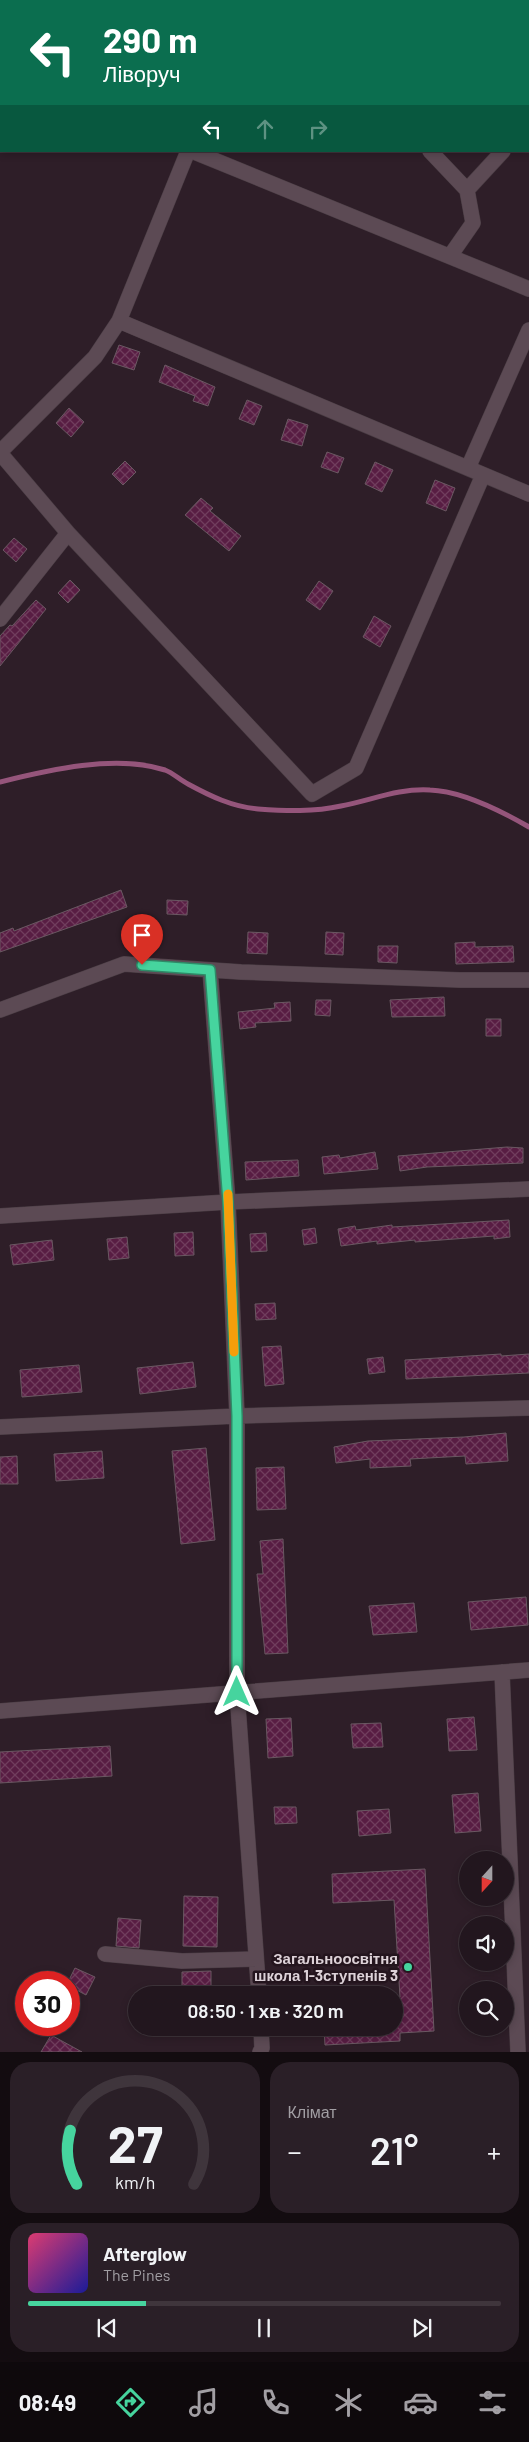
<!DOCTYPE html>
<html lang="uk">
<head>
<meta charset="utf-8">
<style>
	body { margin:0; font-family:Barlow,sans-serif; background:#2a1f27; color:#f1f3f6; height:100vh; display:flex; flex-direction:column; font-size:19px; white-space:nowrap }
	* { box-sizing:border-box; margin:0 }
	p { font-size:16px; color:#a29fa4 }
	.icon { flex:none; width:28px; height:28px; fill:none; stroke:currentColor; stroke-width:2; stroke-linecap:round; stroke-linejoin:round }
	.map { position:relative; height:2052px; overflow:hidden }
	.sheet { display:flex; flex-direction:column; gap:10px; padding:10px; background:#130c10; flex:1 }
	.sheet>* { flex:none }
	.guide { position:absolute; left:0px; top:0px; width:530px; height:152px; box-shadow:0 2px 8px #0003,0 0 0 1px #3f353c; background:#0b6e4f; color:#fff; overflow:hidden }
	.needle { width:32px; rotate:201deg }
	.fabs { position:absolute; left:459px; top:1851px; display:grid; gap:10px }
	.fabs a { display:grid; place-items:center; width:55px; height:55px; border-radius:50%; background:#22161e; box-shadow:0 2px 8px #0003,0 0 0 1px #3f353c; font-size:25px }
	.speed { position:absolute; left:15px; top:1971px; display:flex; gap:10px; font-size:25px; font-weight:700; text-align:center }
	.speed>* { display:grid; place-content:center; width:65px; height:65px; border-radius:50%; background:#22161e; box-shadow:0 2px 8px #0003,0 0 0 1px #3f353c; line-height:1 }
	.speed .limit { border:8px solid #d22; background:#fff; color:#111 }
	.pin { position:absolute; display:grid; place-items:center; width:42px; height:42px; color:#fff; margin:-51px -21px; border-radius:50% 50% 50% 0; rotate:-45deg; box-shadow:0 0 5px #0007 }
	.pin .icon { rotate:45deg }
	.me { position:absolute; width:55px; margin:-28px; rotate:0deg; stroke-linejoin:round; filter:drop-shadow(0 0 4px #0008) }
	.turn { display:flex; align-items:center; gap:18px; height:105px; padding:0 20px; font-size:22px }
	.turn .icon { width:65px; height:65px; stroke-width:2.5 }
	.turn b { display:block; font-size:35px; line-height:42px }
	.lanes { display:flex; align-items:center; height:48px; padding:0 20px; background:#0003; justify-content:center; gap:25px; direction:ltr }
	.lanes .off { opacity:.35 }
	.big { font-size:38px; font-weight:600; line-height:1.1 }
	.sheet .widget { flex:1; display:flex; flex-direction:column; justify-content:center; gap:8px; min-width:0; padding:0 18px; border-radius:20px; background:#2a1f27 }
	.sheet .dial { align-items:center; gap:0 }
	.dial svg { height:130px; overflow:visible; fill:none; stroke:#3f353c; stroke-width:7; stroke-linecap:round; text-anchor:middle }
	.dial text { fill:#f1f3f6; stroke:none }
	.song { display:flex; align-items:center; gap:15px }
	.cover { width:60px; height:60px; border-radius:8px; background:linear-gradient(135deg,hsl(340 70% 55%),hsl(240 70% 35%)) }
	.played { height:5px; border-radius:2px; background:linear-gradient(90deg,#46d49e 25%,#3f353c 25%) }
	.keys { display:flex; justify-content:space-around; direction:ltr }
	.heat { display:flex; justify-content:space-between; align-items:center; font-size:28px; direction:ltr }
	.sheet .tiles { flex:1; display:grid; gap:10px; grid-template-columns:1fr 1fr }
	.widget:last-child { grid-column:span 2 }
	.trip { position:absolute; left:128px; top:1986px; width:275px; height:50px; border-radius:25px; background:#22161e; box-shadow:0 2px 8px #0003,0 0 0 1px #3f353c; font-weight:600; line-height:50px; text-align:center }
	.tab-bar { display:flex; height:80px; justify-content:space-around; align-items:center; background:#0e090c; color:#a29fa4 }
	.tab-bar .icon { width:35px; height:35px }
	.tab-bar .on { color:#46d49e }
	.tab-bar b { font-size:22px; color:#f1f3f6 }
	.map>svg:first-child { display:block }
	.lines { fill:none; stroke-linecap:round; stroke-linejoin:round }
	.stream { stroke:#95557b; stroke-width:5 }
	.building { fill:url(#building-cross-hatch); stroke:#6a5862 }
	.minor-casing { stroke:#4a3d44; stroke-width:16 }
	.minor { stroke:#5c4a54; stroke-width:15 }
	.route-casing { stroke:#2e8a67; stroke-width:12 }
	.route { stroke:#46d49e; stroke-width:9 }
	.slow { stroke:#f59e0b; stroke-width:9 }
	.poi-dot { fill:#46d49e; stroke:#24151e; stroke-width:2 }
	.labels { text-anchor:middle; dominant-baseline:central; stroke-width:5; stroke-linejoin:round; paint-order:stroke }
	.poi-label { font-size:15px; font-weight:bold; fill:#ddd2d8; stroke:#24151e; text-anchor:end }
</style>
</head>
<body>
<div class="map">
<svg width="529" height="2052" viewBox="0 0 529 2052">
	<defs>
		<pattern id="building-cross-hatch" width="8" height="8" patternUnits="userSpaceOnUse" patternTransform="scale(1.25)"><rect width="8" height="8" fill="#581d43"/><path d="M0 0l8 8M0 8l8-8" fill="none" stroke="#703d5d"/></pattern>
	</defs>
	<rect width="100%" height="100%" fill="#2e1e28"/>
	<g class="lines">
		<path class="stream" d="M0 782C48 770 116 754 165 770 173 773 180 780 188 784 210 796 233 807 258 809 286 811 314 812 341 806 372 800 399 788 430 790 461 791 503 812 529 827"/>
	</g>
	<path class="building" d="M119 345 140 352 134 370 112 363Z
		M165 365 215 387 208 406 193 401 195 396 159 382Z
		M247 400 262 406 254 425 239 419Z
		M69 408 84 422 71 437 56 423Z
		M288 419 308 425 302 446 281 440Z
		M327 452 344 458 338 473 321 467Z
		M125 461 136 472 123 485 112 474Z
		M375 462 393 470 382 492 365 484Z
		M435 480 455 488 446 511 426 503Z
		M201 498 213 508 210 511 241 536 229 551 185 515Z
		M14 538 27 549 16 562 3 550Z
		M70 580 80 590 68 603 58 593Z
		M319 581 333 591 320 610 306 600Z
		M36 600 46 609 0 666V636L10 625 12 626Z
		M374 616 391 626 380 647 363 637Z
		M121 890 127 907 0 952V933L13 928 14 931Z
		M167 900 188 901 187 915 167 914Z
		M248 932 268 933 267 954 247 953Z
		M326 932 344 933 343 955 325 954Z
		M475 942V947L513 946 514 962 456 964 455 943Z
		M378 946H398L397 963 378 962Z
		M444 997 445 1016 392 1017 390 1000Z
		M316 1000H331L330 1016 315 1015Z
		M290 1002 291 1021 255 1023 256 1027 240 1029 238 1012 275 1008 274 1003Z
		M486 1019H501V1036H486Z
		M507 1147 523 1148V1163L427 1167 400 1171 398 1156Z
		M375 1152 378 1169 324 1174 322 1157 339 1155 340 1158Z
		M298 1160 299 1176 246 1180 245 1162Z
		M509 1220 510 1237 494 1239V1236L415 1242V1240L377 1244V1241L341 1246 338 1229 355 1226 356 1230 392 1225V1227Z
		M315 1228 317 1243 304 1245 302 1230Z
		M193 1232 194 1255 175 1256 174 1233Z
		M266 1233 267 1251 251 1252 250 1234Z
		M127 1237 129 1258 109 1260 107 1239Z
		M52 1240 54 1260 13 1265 10 1245Z
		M275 1303 276 1319 256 1320 255 1304Z
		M281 1346 284 1384 265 1386 262 1347Z
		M501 1354V1356L529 1354V1373L406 1379 405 1360Z
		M383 1357 385 1372 369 1374 367 1359Z
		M193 1362 196 1387 140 1394 137 1368Z
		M79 1365 82 1392 22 1397 20 1370Z
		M506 1433 508 1461 466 1464 465 1456 410 1459 411 1466 370 1468V1459L336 1463 334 1447 368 1441 464 1437Z
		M206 1448 215 1540 181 1544 172 1451Z
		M102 1451 104 1478 56 1481 54 1454Z
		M17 1456 18 1484H0V1457Z
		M284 1467 286 1509 257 1510 256 1468Z
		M283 1539 288 1653 265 1654 257 1574H263L260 1541Z
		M526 1597 528 1625 471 1630 468 1602Z
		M414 1603 417 1632 373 1635 369 1606Z
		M474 1717 477 1750 449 1751 447 1719Z
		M291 1718 293 1756 268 1758 266 1719Z
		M381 1723 383 1747 353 1748 351 1724Z
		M110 1746 112 1776 0 1783V1752Z
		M478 1793 481 1831 455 1833 452 1795Z
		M274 1807H296L297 1823 275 1824Z
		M389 1809 391 1833 359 1836 357 1811Z
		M425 1869 434 2031 400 2033V2041L325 2045 324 2028H394V1997H400L394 1900 333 1903 332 1874Z
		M184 1896 218 1897 217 1947 183 1946Z
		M118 1918 141 1920 139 1948 116 1946Z
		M75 1968 95 1977 86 1995 69 1986 68 1982Z
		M211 1971V1995H182V1972Z
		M51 2035 82 2052H41Z"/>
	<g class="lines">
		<g class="minor-casing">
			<path id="minor" d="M287 0 288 1
				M0 65 1 66
				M192 151 529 289
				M430 151 467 190 473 223 450 256
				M467 190 503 151
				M119 321 529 494
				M0 452 95 357 119 321 188 151
				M0 453 68 533 312 794 356 768 483 475
				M468 468 529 330
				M0 619 68 533
				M210 970 228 1202 237 1416V1693L259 1995
				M0 1010 124 964 241 972 460 980H529
				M0 1216 228 1202 529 1189
				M0 1427 237 1416 529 1408
				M502 1672 518 2052
				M0 1711 529 1670
				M105 1954 182 1961 256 1959
				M260 2052 262 2048 261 2028"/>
		</g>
		<use href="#minor" class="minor"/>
	</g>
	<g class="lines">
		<g class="route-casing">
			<path id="route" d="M142 965 210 970 228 1202 237 1416V1692"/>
		</g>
		<use href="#route" class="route"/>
		<path class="slow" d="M228 1194 234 1352"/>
	</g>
	<circle class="poi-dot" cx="408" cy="1967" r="5"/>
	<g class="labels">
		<g class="poi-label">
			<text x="398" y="1958">Загальноосвiтня<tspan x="398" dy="17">школа 1-3ступенiв 3</tspan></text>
		</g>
	</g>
</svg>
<div class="fabs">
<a><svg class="needle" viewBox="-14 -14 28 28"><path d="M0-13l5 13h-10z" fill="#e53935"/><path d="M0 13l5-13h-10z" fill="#a29fa4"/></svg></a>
<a><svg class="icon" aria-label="sound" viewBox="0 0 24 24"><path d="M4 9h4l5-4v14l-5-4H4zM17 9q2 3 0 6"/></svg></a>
<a><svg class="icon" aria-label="search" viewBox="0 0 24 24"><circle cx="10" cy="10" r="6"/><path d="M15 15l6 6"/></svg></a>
</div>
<div class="speed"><div class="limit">30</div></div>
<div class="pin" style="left:142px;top:965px;background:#d93025"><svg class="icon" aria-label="arrive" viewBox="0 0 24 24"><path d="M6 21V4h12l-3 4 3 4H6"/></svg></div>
<svg class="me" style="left:237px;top:1692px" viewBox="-20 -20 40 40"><path d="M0-17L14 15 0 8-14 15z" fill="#46d49e" stroke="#fff" stroke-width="4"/></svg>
<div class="trip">08:50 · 1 хв · 320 m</div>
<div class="guide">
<div class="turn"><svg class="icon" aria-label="left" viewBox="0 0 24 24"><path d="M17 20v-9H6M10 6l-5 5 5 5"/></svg><div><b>290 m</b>Ліворуч</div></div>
<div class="lanes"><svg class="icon" aria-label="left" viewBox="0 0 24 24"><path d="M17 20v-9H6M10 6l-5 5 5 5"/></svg><svg class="icon off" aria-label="ahead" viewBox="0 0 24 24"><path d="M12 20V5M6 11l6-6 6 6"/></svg><svg class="icon off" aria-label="right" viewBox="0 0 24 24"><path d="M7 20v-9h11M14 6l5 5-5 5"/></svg></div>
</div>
</div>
<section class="sheet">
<div class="tiles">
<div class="widget dial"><svg viewBox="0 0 100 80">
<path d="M14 69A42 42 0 1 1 86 69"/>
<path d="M14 69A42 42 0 0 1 10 36" stroke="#46d49e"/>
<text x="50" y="56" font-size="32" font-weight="700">27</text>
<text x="50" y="72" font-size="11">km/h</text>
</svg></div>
<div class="widget"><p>Клімат</p>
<div class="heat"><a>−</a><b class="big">21°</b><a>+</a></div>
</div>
<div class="widget">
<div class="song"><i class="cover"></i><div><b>Afterglow</b><p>The Pines</p></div></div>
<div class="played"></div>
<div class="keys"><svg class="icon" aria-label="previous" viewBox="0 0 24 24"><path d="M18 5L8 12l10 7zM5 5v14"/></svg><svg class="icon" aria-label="pause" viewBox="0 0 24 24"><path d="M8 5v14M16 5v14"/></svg><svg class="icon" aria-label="next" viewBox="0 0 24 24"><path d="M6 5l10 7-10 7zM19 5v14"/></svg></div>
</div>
</div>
</section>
<nav class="tab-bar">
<b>08:49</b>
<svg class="icon on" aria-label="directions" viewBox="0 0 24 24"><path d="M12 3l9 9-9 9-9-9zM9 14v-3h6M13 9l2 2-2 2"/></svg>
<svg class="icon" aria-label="music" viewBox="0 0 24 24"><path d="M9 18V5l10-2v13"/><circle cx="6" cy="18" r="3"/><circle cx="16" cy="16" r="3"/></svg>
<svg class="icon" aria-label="phone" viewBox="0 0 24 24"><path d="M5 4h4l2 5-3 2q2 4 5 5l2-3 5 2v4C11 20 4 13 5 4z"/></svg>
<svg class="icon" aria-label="climate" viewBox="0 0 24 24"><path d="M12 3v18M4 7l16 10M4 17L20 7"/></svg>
<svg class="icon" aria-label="car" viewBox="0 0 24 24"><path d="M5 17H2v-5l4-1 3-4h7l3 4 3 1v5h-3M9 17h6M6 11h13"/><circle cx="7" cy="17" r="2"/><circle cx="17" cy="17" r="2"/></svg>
<svg class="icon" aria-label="filters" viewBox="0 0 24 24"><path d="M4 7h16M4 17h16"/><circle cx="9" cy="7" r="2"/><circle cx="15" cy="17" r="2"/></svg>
</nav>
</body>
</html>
